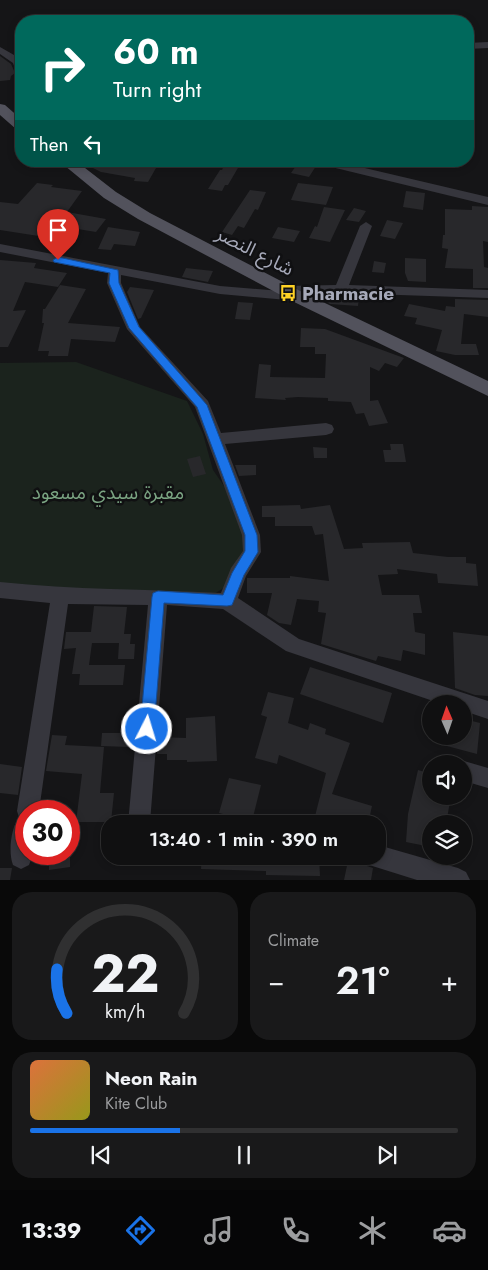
<!DOCTYPE html>
<html lang="en">
<head>
<meta charset="utf-8">
<style>
	body { margin:0; font-family:Jost,"Noto Sans Arabic",sans-serif; background:#19191a; color:#f1f3f6; height:100vh; display:flex; flex-direction:column; font-size:19px; white-space:nowrap }
	* { box-sizing:border-box; margin:0 }
	p { font-size:16px; color:#9c9d9f }
	.icon { flex:none; width:28px; height:28px; fill:none; stroke:currentColor; stroke-width:2; stroke-linecap:round; stroke-linejoin:round }
	.map { position:relative; height:880px; overflow:hidden }
	.side { display:flex; flex-direction:column; gap:12px; padding:12px; background:#090909; flex:1 }
	.side>* { flex:none }
	.banner { position:absolute; left:15px; top:15px; width:459px; height:152px; border-radius:20px; box-shadow:0 2px 8px #0003,0 0 0 1px #303031; background:#00695c; color:#fff; overflow:hidden }
	.needle { width:32px; rotate:358deg }
	.tools { position:absolute; left:422px; top:695px; display:grid; gap:10px }
	.tools a { display:grid; place-items:center; width:50px; height:50px; border-radius:50%; background:#101011; box-shadow:0 2px 8px #0003,0 0 0 1px #303031; font-size:25px }
	.speed { position:absolute; left:15px; top:800px; display:flex; gap:10px; font-size:25px; font-weight:700; text-align:center }
	.speed>* { display:grid; place-content:center; width:65px; height:65px; border-radius:50%; background:#101011; box-shadow:0 2px 8px #0003,0 0 0 1px #303031; line-height:1 }
	.speed .limit { border:8px solid #d22; background:#fff; color:#111 }
	.pin { position:absolute; display:grid; place-items:center; width:42px; height:42px; color:#fff; margin:-51px -21px; border-radius:50% 50% 50% 0; rotate:-45deg; box-shadow:0 0 5px #0007 }
	.pin .icon { rotate:45deg }
	.me { position:absolute; width:55px; margin:-28px; rotate:5deg; stroke-linejoin:round; filter:drop-shadow(0 0 4px #0008) }
	.turn { display:flex; align-items:center; gap:18px; height:105px; padding:0 15px; font-size:22px }
	.turn .icon { width:65px; height:65px; stroke-width:2.5 }
	.turn b { display:block; font-size:35px; line-height:42px }
	.then { display:flex; align-items:center; height:48px; padding:0 15px; background:#0003; gap:10px; font-size:19px }
	.big { font-size:38px; font-weight:600; line-height:1.1 }
	.side .tile { flex:1; display:flex; flex-direction:column; justify-content:center; gap:8px; min-width:0; padding:0 18px; border-radius:20px; background:#19191a }
	.side .dial { align-items:center; gap:0 }
	.dial svg { height:130px; overflow:visible; fill:none; stroke:#303031; stroke-width:7; stroke-linecap:round; text-anchor:middle }
	.dial text { fill:#f1f3f6; stroke:none }
	.song { display:flex; align-items:center; gap:15px }
	.cover { width:60px; height:60px; border-radius:8px; background:linear-gradient(135deg,hsl(20 70% 55%),hsl(60 70% 35%)) }
	.played { height:5px; border-radius:2px; background:linear-gradient(90deg,#1a73e8 35%,#303031 35%) }
	.keys { display:flex; justify-content:space-around; direction:ltr }
	.heat { display:flex; justify-content:space-between; align-items:center; font-size:28px; direction:ltr }
	.side .tiles { flex:1; display:grid; gap:12px; grid-template-columns:1fr 1fr }
	.tile:last-child { grid-column:span 2 }
	.trip { position:absolute; left:101px; top:815px; width:285px; height:50px; border-radius:20px; background:#101011; box-shadow:0 2px 8px #0003,0 0 0 1px #303031; font-weight:600; line-height:50px; text-align:center }
	.menu { display:flex; height:80px; justify-content:space-around; align-items:center; background:#060607; color:#9c9d9f }
	.menu .icon { width:35px; height:35px }
	.menu .on { color:#1a73e8 }
	.menu b { font-size:22px; color:#f1f3f6 }
	.map>svg:first-child { display:block }
	.green { fill:#1b231d }
	.building { fill:#28282b }
	.lines { fill:none; stroke-linecap:round; stroke-linejoin:round }
	.minor { fill:#36363d; fill-rule:evenodd }
	.major { fill:#52525c; fill-rule:evenodd }
	.route { fill:#1a73e8; stroke:#114b97 }
	.labels { text-anchor:middle; dominant-baseline:central; stroke-width:5; stroke-linejoin:round; paint-order:stroke }
	.street-label { font-size:19px; fill:#a6a9b9; stroke:#101012 }
	.poi-label { font-size:19px; font-weight:bold; fill:#a6a9b9; stroke:#101012; text-anchor:start }
	.park-label { font-size:19px; fill:#7ba583; stroke:#101012 }
</style>
</head>
<body>
<div class="map">
<svg width="488" height="880" viewBox="0 0 488 880">
	<rect width="100%" height="100%" fill="#151517"/>
	<path class="green" d="M76 362 187 401 203 434 213 470 237 505 248 544 231 583 205 600 0 592V363Z"/>
	<path class="building" d="M0 56 11 64 15 73 11 76 10 80 0 81Z
		M79 161H160L148 182 134 181 135 178 101 172Z
		M226 161H242L228 185H225L222 191 208 189 220 170H222Z
		M298 163 316 166 309 177 291 173Z
		M37 183 53 185 51 187 82 191 67 212 106 219 96 232 53 225 45 237 0 230V202L18 204Z
		M298 183 333 187 326 205 291 200Z
		M250 190 266 192 258 210 255 209 244 228 238 226 232 235 222 232Z
		M406 191 425 193 423 210 403 207Z
		M472 206 488 207V242L483 241 484 267 488 268V288H473V269L445 268 448 249 442 248 443 235H445V209L472 210Z
		M324 207 345 210 330 242 309 238 315 226 317 227Z
		M354 208 366 211 359 222 346 220Z
		M387 220 403 223 395 239 380 236Z
		M108 227 140 232 135 246 114 244 111 250 98 249Z
		M278 227 300 231 294 242 272 238Z
		M405 258 426 259V282L408 281 405 273Z
		M0 260 36 263 34 268 67 273 58 287 25 282 13 311 26 310 8 347H0Z
		M374 261 386 263 384 273 372 272Z
		M186 268 213 271 208 282 182 277Z
		M60 285 86 289 68 323 120 327 115 342 71 339 68 356H48L49 351H38L44 323H42L43 309H45Z
		M130 287 154 290 141 318 138 319 127 292Z
		M320 295 359 296 358 306 330 304 320 298Z
		M455 299 488 300V317L464 314 461 344H476L479 355H455L436 351 442 330 415 324 417 318 404 316 409 304 445 311 446 306 455 307Z
		M238 302 253 303 250 320 235 319Z
		M301 328 325 329 404 358 397 367 385 363 379 371 370 367V401L378 400 388 423 369 426 364 413 356 414 351 402 328 401V398L298 397 285 398 286 400 255 398 259 364 271 365 270 377 325 378 326 354H315V347H300Z
		M390 444H403L406 462H385L383 450H391Z
		M313 447 327 448V458H314Z
		M200 456 206 474 193 477 187 459Z
		M235 465H256V475L239 476Z
		M300 505 301 509 330 505 344 549 363 548 362 543 410 542 413 553 448 557H466V563L476 564 478 586 438 583 437 574 397 569 398 574 378 575 382 595H419L422 613H413L415 632 425 634V655L403 650 401 661 378 656 376 661 321 644 326 613 318 612 319 601 297 599 291 625 279 623 267 615 272 593H247V578H290V576L329 581 323 534 315 535 312 526H275V517H262V506Z
		M94 606 127 607 124 634H131L130 644H135L134 659H118L119 643H92L89 665H125L123 685H79L80 674H72L76 648 64 649 66 632H91Z
		M453 632 488 636V696L475 695 455 688Z
		M310 667 392 693 383 723 300 694Z
		M268 692 294 698 288 723 308 730 310 723 326 729 325 734 350 743 332 794 372 806 368 824H313L326 773 279 755 277 764 255 758 267 717 261 715Z
		M215 716 217 761 187 762V760H167V754H157L159 737 186 738V718Z
		M464 719 480 723 477 754 443 745 445 736H464Z
		M102 733H130L129 747 101 746Z
		M52 735 67 736 65 745 104 747 100 793H114L111 822H76L82 774 46 771Z
		M0 764 22 767 18 795 0 793Z
		M418 770 431 774V796H451L446 824H431V847L406 842 408 814Z
		M229 778 261 785 252 821 219 813Z
		M49 854H70V867L49 870Z
		M202 856H319L320 876 266 875V871L201 869Z
		M349 856H361L364 865 373 868 371 880H344Z
		M0 868H12L10 880H0Z"/>
	<g class="lines">
		<path class="minor" d="M488 42V48L468 49V43Z
			M0 47 21 59V75L17 74 13 63 0 54Z
			M313 161H335L488 197V205L315 163Z
			M366 222 372 226 349 285 488 290V298L341 293 302 294 305 297 298 301 220 294 121 275V283L140 327 208 401 221 433 326 423 332 425 334 429 332 433 326 435 225 444 260 535 261 552 246 576 238 598 299 639 488 701V719L464 711V704H442L286 651 223 609 167 605 150 823 128 824 148 605 68 604 39 811H26V854H33L29 865 21 869 13 865C8 852 11 828 19 817L17 811 50 603 0 598V582C74 590 147 589 221 593L231 568 243 551 242 535 195 407 127 329 107 283 108 273 0 252V244L220 286 281 291 282 287 287 286 336 285 360 226Z
			M464 761 488 768V788L464 781V764H456Z
			M378 845 458 868 466 872 470 880H417L366 864 363 856H378Z"/>
		<path class="major" d="M0 104 5 105 21 119V130L16 129 0 115Z
			M59 161H76L116 192 150 213 304 293 488 381V396L292 301 138 219 104 198Z"/>
	</g>
	<path class="route" d="M58 257 118 270 119 283 139 327 207 405 257 535 258 552 244 575 232 605 227 606 164 603 154 729 152 733 147 735 142 733 140 729 152 597 153 593 158 591 223 595 232 573 245 551V535L197 407 129 328 109 283 110 273 54 262 53 260Z"/>
	<defs>
		<g id="bus-bare" transform="scale(1.35)"><path d="M-5-6H5V4H4V6H2V4H-2V6H-4V4H-5ZM-3.5-4V0h7V-4ZM-3.5 1.2v1.5H-2V1.2ZM2 1.2v1.5H3.5V1.2Z" fill="#ffd225" stroke="#101012" stroke-width="2.5" paint-order="stroke"/></g>
	</defs>
	<g fill-rule="evenodd">
		<use href="#bus-bare" x="288" y="293"/>
	</g>
	<g class="labels">
		<g class="street-label">
			<text transform="translate(255 251) rotate(27)">شارع النصر</text>
		</g>
		<g class="poi-label">
			<text x="302" y="293">Pharmacie</text>
		</g>
		<g class="park-label">
			<text x="108" y="492">مقبرة سيدي مسعود</text>
		</g>
	</g>
</svg>
<div class="tools">
<a><svg class="needle" viewBox="-14 -14 28 28"><path d="M0-13l5 13h-10z" fill="#e53935"/><path d="M0 13l5-13h-10z" fill="#9c9d9f"/></svg></a>
<a><svg class="icon" aria-label="sound" viewBox="0 0 24 24"><path d="M4 9h4l5-4v14l-5-4H4zM17 9q2 3 0 6"/></svg></a>
<a><svg class="icon" aria-label="layers" viewBox="0 0 24 24"><path d="M12 4l9 5-9 5-9-5zM3 14l9 5 9-5"/></svg></a>
</div>
<div class="speed"><div class="limit">30</div></div>
<div class="pin" style="left:58px;top:260px;background:#d93025"><svg class="icon" aria-label="arrive" viewBox="0 0 24 24"><path d="M6 21V4h12l-3 4 3 4H6"/></svg></div>
<svg class="me" style="left:147px;top:729px" viewBox="-20 -20 40 40"><circle r="17" fill="#1a73e8" stroke="#fff" stroke-width="3"/><path d="M0-11L8 9 0 5-8 9z" fill="#fff"/></svg>
<div class="trip">13:40 · 1 min · 390 m</div>
<div class="banner">
<div class="turn"><svg class="icon" aria-label="right" viewBox="0 0 24 24"><path d="M7 20v-9h11M14 6l5 5-5 5"/></svg><div><b>60 m</b>Turn right</div></div>
<div class="then">Then<svg class="icon" aria-label="left" viewBox="0 0 24 24"><path d="M17 20v-9H6M10 6l-5 5 5 5"/></svg></div>
</div>
</div>
<section class="side">
<div class="tiles">
<div class="tile dial"><svg viewBox="0 0 100 80">
<path d="M14 69A42 42 0 1 1 86 69"/>
<path d="M14 69A42 42 0 0 1 8 42" stroke="#1a73e8"/>
<text x="50" y="56" font-size="32" font-weight="700">22</text>
<text x="50" y="72" font-size="11">km/h</text>
</svg></div>
<div class="tile"><p>Climate</p>
<div class="heat"><a>−</a><b class="big">21°</b><a>+</a></div>
</div>
<div class="tile">
<div class="song"><i class="cover"></i><div><b>Neon Rain</b><p>Kite Club</p></div></div>
<div class="played"></div>
<div class="keys"><svg class="icon" aria-label="previous" viewBox="0 0 24 24"><path d="M18 5L8 12l10 7zM5 5v14"/></svg><svg class="icon" aria-label="pause" viewBox="0 0 24 24"><path d="M8 5v14M16 5v14"/></svg><svg class="icon" aria-label="next" viewBox="0 0 24 24"><path d="M6 5l10 7-10 7zM19 5v14"/></svg></div>
</div>
</div>
</section>
<nav class="menu">
<b>13:39</b>
<svg class="icon on" aria-label="directions" viewBox="0 0 24 24"><path d="M12 3l9 9-9 9-9-9zM9 14v-3h6M13 9l2 2-2 2"/></svg>
<svg class="icon" aria-label="music" viewBox="0 0 24 24"><path d="M9 18V5l10-2v13"/><circle cx="6" cy="18" r="3"/><circle cx="16" cy="16" r="3"/></svg>
<svg class="icon" aria-label="phone" viewBox="0 0 24 24"><path d="M5 4h4l2 5-3 2q2 4 5 5l2-3 5 2v4C11 20 4 13 5 4z"/></svg>
<svg class="icon" aria-label="climate" viewBox="0 0 24 24"><path d="M12 3v18M4 7l16 10M4 17L20 7"/></svg>
<svg class="icon" aria-label="car" viewBox="0 0 24 24"><path d="M5 17H2v-5l4-1 3-4h7l3 4 3 1v5h-3M9 17h6M6 11h13"/><circle cx="7" cy="17" r="2"/><circle cx="17" cy="17" r="2"/></svg>
</nav>
</body>
</html>
